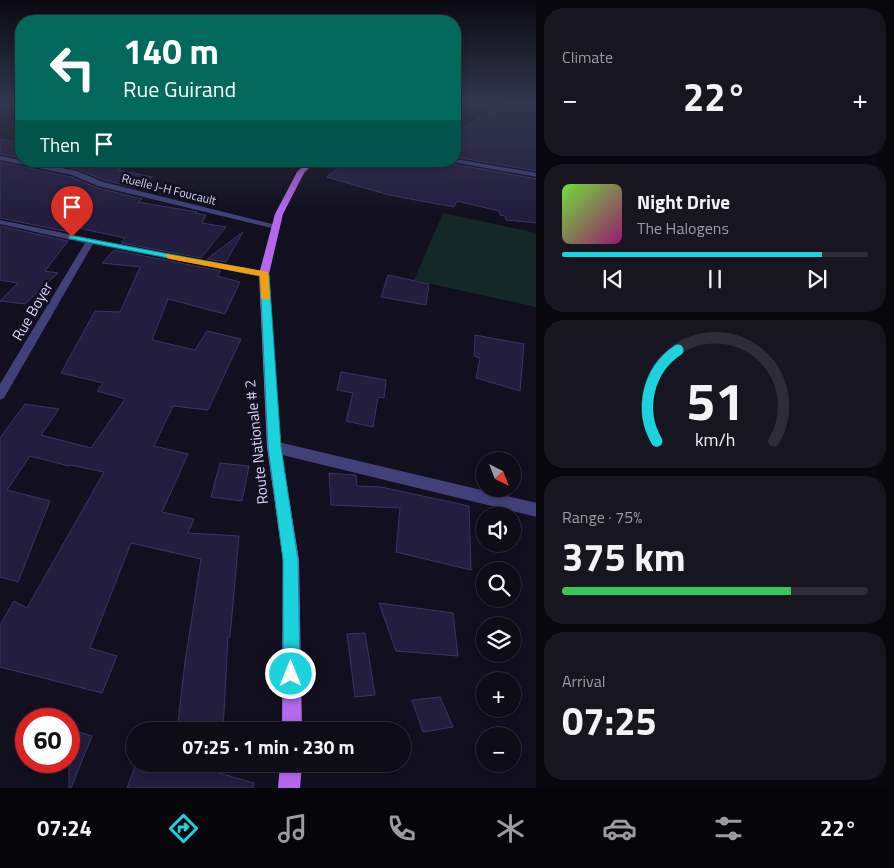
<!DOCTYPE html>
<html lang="en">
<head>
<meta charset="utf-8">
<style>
	body { margin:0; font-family:"Titillium Web",sans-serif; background:#171520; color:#f1f3f6; height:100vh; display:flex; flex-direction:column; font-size:19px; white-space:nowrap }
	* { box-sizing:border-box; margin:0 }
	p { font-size:16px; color:#9b9ba1 }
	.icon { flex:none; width:28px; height:28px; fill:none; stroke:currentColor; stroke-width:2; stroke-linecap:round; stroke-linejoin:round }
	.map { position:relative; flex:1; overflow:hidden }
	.side { display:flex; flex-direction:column; gap:8px; padding:8px; background:#08070d; width:358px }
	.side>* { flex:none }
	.banner { position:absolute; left:15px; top:15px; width:446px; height:152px; border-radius:20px; box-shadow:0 2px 8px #0003,0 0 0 1px #2e2c36; background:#00695c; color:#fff; overflow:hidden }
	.needle { width:32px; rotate:138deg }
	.buttons { position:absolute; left:476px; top:452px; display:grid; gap:10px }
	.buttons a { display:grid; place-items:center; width:45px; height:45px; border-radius:50%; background:#0e0c17; box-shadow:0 2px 8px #0003,0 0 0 1px #2e2c36; font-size:25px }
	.speed { position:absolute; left:15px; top:708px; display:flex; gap:10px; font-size:25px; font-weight:700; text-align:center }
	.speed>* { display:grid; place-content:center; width:65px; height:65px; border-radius:50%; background:#0e0c17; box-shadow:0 2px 8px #0003,0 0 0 1px #2e2c36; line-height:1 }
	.speed .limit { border:8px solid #d22; background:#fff; color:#111 }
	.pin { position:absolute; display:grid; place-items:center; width:42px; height:42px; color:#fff; margin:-51px -21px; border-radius:50% 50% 50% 0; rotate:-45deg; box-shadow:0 0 5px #0007 }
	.pin .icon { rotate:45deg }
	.me { position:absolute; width:55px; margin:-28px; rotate:0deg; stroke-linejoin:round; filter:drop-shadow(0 0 4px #0008) }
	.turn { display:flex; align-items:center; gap:18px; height:105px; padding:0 25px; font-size:22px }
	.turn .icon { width:65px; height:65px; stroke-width:2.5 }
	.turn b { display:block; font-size:35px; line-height:42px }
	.then { display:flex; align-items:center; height:48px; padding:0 25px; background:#0003; gap:10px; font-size:19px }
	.big { font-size:38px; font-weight:700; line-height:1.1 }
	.side .card { flex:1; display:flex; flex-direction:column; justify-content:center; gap:8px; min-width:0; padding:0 18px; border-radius:20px; background:#171520 }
	.side .dial { align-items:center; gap:0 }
	.dial svg { height:130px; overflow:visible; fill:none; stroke:#2e2c36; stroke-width:7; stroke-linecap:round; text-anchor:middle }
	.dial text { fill:#f1f3f6; stroke:none }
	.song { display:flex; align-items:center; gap:15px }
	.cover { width:60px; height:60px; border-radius:8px; background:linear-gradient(135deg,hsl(100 70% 55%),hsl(320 70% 35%)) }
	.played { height:5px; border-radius:2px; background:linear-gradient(90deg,#1cd3dd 85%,#2e2c36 85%) }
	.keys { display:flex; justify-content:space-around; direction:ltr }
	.heat { display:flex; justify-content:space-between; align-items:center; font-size:28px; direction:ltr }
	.charge { height:8px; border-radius:4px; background:linear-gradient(90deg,#34c759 75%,#2e2c36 0) }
	.trip { position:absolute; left:126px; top:722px; width:285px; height:50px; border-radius:25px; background:#0e0c17; box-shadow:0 2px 8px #0003,0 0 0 1px #2e2c36; font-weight:700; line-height:50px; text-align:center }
	.dock { display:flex; height:80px; justify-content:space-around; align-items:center; background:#060509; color:#9b9ba1 }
	.dock .icon { width:35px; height:35px }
	.dock .active { color:#1cd3dd }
	.dock b { font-size:22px; color:#f1f3f6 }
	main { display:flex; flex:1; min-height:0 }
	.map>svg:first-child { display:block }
	.green { fill:#132927 }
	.building { fill:#231e3e; stroke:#3b3367 }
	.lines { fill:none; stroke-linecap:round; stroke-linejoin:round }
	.street { fill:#404179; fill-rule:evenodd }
	.primary { fill:#b468ec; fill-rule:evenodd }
	.route { fill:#1cd3dd; stroke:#128990 }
	.slow { fill:#f59e0b }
	.labels { text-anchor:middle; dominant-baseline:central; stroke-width:5; stroke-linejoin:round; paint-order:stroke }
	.far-street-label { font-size:12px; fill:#d6d4fa; stroke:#12101f }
	.street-label { font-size:15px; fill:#d6d4fa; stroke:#12101f }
</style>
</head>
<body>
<main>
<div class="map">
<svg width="537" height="788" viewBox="0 0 537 788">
	<rect width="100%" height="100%" fill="#12101f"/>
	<path class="green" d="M443 213 536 233V307L414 280Z"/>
	<path class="building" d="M511 101H537V171L455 157V132Z
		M0 139 21 143V158L0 154Z
		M57 161H90L123 167 118 170 152 177 136 188 104 180 77 169 51 164Z
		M347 161H451L453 164 537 179V223L506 220 505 216 500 215 499 211 457 201 454 207 389 195 327 177Z
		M0 162 71 177 98 188 142 199 138 202 197 212 195 213 206 215 202 223 226 227 201 258 121 243 125 238 78 228 74 233 0 218Z
		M0 226 68 241 45 271 58 273 25 304 0 301 18 283 0 280Z
		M243 232 226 262 207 259Z
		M114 250 221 271 217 276 240 282 225 314 168 299 152 340 195 350 207 331 241 339 208 410 173 406 154 446 188 454 162 512 194 519 188 533 239 536 230 637H228L223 731H177L185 662 201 559 131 543 90 648 117 656 102 693 0 667V625L14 601 27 608 104 472 70 465 69 466 30 456 7 490 50 501 18 582 0 577V438L25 404 59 409 41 435 91 448 125 399 97 391 103 383 61 373 95 311 120 312 140 267 102 263Z
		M388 275 429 284 426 305 381 297Z
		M475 335 524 344 520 391 476 378 480 358 474 356Z
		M341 372 386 380 384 398 378 397 373 427 346 421 353 393 337 390Z
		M220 463 249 466 242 501 211 497Z
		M329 473 356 475 357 486 381 487 469 506 471 570 396 552 400 508 331 505Z
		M379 603 453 613 458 656 396 651Z
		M365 633 375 695 355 697 347 634Z
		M440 697 453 727 423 732 412 700Z
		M69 729 92 736 71 788H69Z
		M136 764H188L254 783 253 788H127Z"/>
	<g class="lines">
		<path class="street" d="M0 156 77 171 103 182 280 226 276 229 98 186 72 175 0 160Z
			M455 159 537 173V177L453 162Z
			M0 220 137 248 264 271 269 274 264 277 93 244 4 398 0 400V384L85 243 0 224Z
			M274 441 537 503V517L274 453 269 451 267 447 269 443Z"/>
		<path class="primary" d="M309 161H316L304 173 283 214 269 274 281 447 299 560 302 731H282L283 560 267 447 259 274 275 214 297 172Z
			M280 764H302L300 788H278Z"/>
	</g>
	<linearGradient id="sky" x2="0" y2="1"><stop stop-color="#0a0911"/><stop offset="0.48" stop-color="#33374d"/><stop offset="1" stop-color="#33374d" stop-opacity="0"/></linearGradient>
	<rect width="537" height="211" fill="url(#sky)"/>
	<path class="route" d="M69 235 264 272 269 274 281 447 298 560 300 674 298 680 291 683 285 680 283 674V560L268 447 260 276 72 239H69Z"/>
	<path class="slow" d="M167 254 268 272 270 298 266 300 261 298 260 276 170 259 167 258Z"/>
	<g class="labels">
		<g class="far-street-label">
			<text transform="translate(169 189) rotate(14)">Ruelle J-H Foucault</text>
		</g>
		<g class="street-label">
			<text transform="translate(32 311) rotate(-60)">Rue Boyer</text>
			<text transform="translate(256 442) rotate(-96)">Route Nationale # 2</text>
		</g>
	</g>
</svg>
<div class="buttons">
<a><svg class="needle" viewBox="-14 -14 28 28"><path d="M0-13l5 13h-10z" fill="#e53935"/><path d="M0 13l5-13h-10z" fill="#9b9ba1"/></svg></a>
<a><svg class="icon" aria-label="sound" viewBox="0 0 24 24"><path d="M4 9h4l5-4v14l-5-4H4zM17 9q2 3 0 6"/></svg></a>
<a><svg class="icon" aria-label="search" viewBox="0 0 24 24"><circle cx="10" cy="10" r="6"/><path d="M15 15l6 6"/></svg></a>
<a><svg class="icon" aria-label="layers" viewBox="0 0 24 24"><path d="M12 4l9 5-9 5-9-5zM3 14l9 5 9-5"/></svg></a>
<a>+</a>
<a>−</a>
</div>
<div class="speed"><div class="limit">60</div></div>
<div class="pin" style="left:72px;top:237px;background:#d93025"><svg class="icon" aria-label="arrive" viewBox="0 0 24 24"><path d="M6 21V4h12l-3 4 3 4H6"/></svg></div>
<svg class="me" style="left:291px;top:674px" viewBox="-20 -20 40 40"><circle r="17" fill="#1cd3dd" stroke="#fff" stroke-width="3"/><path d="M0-11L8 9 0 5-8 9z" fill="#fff"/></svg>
<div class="trip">07:25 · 1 min · 230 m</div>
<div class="banner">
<div class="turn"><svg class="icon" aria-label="left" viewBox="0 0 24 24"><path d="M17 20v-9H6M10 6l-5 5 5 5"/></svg><div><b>140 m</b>Rue Guirand</div></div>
<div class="then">Then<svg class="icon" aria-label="arrive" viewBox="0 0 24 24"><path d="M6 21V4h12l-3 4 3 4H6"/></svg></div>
</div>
</div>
<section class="side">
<div class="card"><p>Climate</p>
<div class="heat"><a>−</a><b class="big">22°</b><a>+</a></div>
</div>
<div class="card">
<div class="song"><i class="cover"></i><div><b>Night Drive</b><p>The Halogens</p></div></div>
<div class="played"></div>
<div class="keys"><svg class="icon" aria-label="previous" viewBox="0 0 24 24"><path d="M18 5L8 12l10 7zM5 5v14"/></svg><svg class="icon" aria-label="pause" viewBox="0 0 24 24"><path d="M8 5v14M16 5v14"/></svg><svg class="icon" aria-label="next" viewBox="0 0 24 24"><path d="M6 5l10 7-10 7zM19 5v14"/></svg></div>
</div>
<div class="card dial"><svg viewBox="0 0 100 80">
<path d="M14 69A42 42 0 1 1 86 69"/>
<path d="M14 69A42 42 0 0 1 27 13" stroke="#1cd3dd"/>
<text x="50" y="56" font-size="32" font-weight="700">51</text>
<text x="50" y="72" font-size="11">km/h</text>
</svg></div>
<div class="card"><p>Range · 75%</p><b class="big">375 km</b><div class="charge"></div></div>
<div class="card"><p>Arrival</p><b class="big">07:25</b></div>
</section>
</main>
<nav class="dock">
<b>07:24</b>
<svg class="icon active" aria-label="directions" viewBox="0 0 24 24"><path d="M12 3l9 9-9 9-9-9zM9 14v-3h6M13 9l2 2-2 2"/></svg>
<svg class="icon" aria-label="music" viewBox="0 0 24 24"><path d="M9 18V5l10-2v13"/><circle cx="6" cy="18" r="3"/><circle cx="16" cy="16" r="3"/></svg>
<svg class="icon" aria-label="phone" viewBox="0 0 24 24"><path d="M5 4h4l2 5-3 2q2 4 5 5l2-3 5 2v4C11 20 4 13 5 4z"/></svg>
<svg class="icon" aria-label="climate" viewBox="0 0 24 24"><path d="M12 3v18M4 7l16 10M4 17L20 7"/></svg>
<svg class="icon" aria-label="car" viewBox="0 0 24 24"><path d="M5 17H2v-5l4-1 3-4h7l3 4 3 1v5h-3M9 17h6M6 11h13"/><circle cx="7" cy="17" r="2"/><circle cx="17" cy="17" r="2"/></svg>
<svg class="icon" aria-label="filters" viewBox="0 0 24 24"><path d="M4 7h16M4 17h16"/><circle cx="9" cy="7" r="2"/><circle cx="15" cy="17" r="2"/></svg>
<b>22°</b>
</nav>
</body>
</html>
